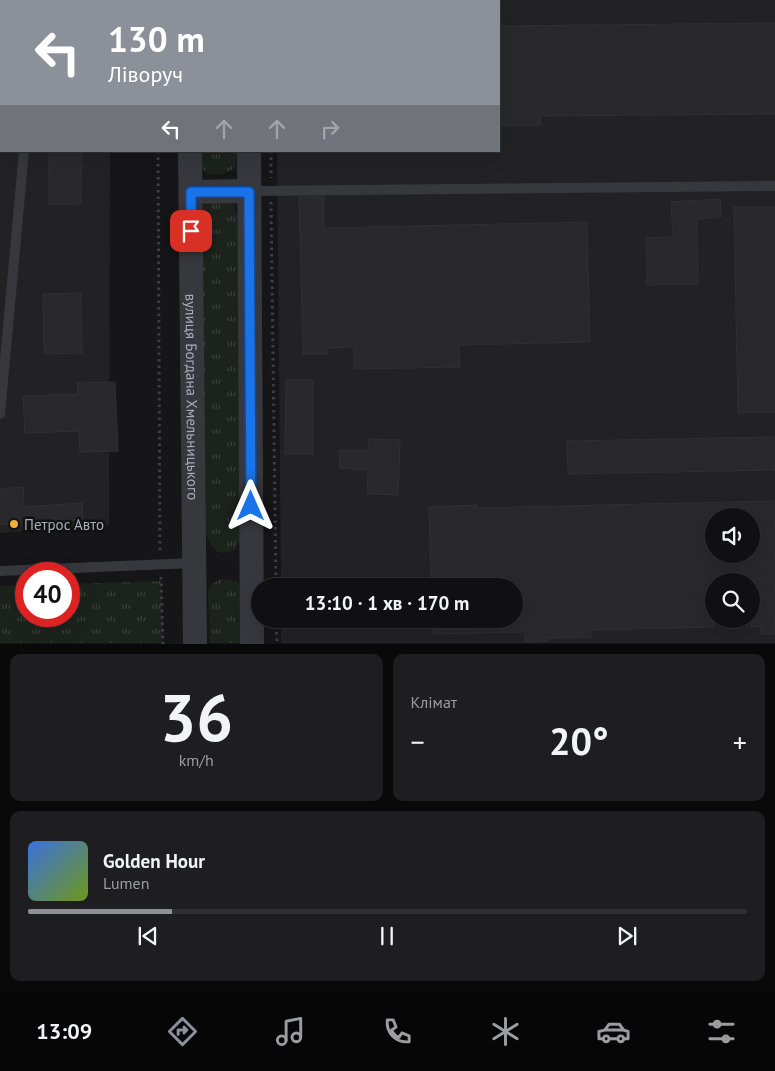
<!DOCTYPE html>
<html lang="uk">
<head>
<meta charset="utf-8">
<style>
	body { margin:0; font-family:"PT Sans",sans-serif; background:#1e1e20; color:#f1f3f6; height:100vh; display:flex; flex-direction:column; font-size:19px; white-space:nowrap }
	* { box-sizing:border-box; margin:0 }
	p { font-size:16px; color:#9c9d9f }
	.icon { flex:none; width:28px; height:28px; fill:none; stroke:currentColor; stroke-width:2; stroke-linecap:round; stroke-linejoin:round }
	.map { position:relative; height:644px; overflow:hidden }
	.details { display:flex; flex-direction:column; gap:10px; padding:10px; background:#09090a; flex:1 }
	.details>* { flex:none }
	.top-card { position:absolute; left:0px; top:0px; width:500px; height:152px; box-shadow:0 5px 20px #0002,0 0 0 1px #303032; background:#8c9099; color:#fff; overflow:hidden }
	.buttons { position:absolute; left:705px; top:508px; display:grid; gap:10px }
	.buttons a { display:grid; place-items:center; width:55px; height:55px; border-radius:50%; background:#101012; box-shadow:0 5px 20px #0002,0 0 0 1px #303032; font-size:25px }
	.speed { position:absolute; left:15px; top:562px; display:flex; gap:10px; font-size:25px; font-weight:700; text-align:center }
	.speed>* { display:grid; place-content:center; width:65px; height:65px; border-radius:50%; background:#101012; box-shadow:0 5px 20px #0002,0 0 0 1px #303032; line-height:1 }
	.speed .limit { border:8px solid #d22; background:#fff; color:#111 }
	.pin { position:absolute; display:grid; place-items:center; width:42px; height:42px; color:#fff; margin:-21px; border-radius:10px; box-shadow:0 2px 8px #0006 }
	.me { position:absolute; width:55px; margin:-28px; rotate:0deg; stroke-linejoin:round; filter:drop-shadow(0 0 4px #0008) }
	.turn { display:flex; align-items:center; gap:18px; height:105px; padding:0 25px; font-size:22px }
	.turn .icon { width:65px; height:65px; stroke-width:2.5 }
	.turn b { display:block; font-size:35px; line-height:42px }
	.lanes { display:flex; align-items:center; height:48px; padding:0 25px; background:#0003; justify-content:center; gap:25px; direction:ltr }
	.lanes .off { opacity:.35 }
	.big { font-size:38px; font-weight:600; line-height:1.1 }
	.details .tile { flex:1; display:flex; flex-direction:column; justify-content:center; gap:8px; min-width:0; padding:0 18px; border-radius:10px; background:#1e1e20 }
	.details .dial { align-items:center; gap:0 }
	.dial b { font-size:65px; line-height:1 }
	.song { display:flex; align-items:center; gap:15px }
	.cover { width:60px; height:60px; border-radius:8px; background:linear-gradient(135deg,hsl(220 70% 55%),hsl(80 70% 35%)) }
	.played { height:5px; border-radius:2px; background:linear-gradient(90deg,#8c9099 20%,#303032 20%) }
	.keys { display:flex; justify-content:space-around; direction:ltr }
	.heat { display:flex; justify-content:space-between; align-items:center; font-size:28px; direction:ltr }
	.details .tiles { flex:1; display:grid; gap:10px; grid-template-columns:1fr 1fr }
	.tile:last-child { grid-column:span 2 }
	.trip { position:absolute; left:251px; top:578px; width:272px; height:50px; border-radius:25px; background:#101012; box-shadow:0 5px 20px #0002,0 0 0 1px #303032; font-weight:600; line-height:50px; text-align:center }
	.menu { display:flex; height:80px; justify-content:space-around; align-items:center; background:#060607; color:#9c9d9f }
	.menu .icon { width:35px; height:35px }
	.menu .current { color:#8c9099 }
	.menu b { font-size:22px; color:#f1f3f6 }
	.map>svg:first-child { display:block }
	.built { fill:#222225; fill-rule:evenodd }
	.park { fill:url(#park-tufts) }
	.building { fill:#29292c; stroke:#303034; fill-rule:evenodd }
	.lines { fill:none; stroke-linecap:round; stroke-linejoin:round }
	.path { stroke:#3d3f44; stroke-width:3; stroke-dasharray:2.5 4; stroke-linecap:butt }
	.service { stroke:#37383d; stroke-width:10 }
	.tertiary { stroke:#37383d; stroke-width:24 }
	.route-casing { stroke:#114b97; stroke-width:12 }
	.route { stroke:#1a73e8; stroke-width:9 }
	.poi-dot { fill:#f2b134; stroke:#111113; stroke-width:2 }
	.labels { text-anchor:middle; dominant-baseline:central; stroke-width:5; stroke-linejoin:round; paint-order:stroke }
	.street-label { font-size:15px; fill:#a8adb8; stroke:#111113 }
	.poi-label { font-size:15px; fill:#a8adb8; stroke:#111113; text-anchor:start }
</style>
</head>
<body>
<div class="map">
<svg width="775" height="644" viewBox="0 0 775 644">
	<defs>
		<pattern id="park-tufts" width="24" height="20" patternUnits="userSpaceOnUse" patternTransform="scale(1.25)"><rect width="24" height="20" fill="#1c231d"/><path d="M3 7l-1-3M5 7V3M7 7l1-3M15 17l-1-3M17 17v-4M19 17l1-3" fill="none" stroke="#3a403c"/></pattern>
	</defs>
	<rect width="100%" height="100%" fill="#161618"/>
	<path class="built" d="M0 0H135L1 1V151H110L109 525 0 533Z
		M275 0H775V643H281V619H515V586H281L277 151H499V1ZM714 516H751V554H714ZM714 581H751V619H714Z"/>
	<path class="park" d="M197 151H238L235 168C225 174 209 180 201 167 199 163 198 156 197 151Z
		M220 201 233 204 237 217 242 538 235 550C217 557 212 549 205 532L198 220 203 205Z
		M221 579 237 581 243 592 244 643H210L208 591 213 583Z
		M161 581 163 643H0V586L26 585V616H69V584Z"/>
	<path class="building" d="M775 23V114L540 116 541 125H499V26Z
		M49 151H82L81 205 49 204Z
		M299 197H324V228L587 222 590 342 459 345 460 367 354 369V347L327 348V354H303Z
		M720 199 721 217 697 219 698 284 647 285 646 238 673 237 671 202Z
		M734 207H775V412L738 413Z
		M81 293 82 353 44 354 43 294Z
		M286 380H313V454H285Z
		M115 382 118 451 80 452 79 431 25 433 23 396 78 394 77 383Z
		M775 437V470L568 474 567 441Z
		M369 439 400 440 398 495 367 494 368 470 339 468 340 450 368 451Z
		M23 487 24 507 82 503 83 520 0 525V489Z
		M775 501V634H761V626L751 627V581H714V627L590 630 591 637 547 638V641L525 642V632L432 634V619H515V586H431L429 507 477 505V508ZM714 516H751V554H714Z"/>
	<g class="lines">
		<path class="path" d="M157 0V1
			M270 0V1
			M158 151 160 553
			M271 151V178
			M271 202 276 586
			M161 577 163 644
			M276 619 277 644"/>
		<path class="service" d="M249 191 775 186
			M0 414 24 151
			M0 571 194 563"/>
		<g class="tertiary">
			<path d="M188 0V1"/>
			<path d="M248 0V1"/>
			<path id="s1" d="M190 151 195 644"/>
			<path d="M249 151 252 644"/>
			<path d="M191 192 249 191"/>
		</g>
	</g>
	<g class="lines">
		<g class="route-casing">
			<path id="route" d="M191 231V192H249L251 506"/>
		</g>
		<use href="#route" class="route"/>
	</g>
	<circle class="poi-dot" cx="14" cy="524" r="5"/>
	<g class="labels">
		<g class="street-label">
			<text stroke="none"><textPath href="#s1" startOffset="246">вулиця Богдана Хмельницького</textPath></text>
		</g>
		<g class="poi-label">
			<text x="24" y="524">Петрос Авто</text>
		</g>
	</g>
</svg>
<div class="buttons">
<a><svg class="icon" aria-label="sound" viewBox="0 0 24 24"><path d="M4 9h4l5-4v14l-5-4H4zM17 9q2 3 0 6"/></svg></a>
<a><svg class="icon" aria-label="search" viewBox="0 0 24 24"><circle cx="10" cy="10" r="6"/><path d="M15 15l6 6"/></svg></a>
</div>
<div class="speed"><div class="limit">40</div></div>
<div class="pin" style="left:191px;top:231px;background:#d93025"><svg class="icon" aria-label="arrive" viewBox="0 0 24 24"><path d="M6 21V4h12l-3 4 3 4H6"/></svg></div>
<svg class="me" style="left:251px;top:506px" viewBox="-20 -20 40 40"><path d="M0-17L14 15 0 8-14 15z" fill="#1a73e8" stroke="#fff" stroke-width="4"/></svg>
<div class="trip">13:10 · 1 хв · 170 m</div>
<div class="top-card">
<div class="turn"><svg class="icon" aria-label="left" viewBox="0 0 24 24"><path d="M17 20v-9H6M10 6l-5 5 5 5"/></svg><div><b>130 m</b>Ліворуч</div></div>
<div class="lanes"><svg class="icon" aria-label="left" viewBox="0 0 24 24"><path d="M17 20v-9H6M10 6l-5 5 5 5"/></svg><svg class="icon off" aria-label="ahead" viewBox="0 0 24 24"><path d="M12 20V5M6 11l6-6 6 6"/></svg><svg class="icon off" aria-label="ahead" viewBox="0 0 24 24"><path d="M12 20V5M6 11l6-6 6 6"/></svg><svg class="icon off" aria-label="right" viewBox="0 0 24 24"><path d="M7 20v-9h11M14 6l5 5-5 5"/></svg></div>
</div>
</div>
<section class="details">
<div class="tiles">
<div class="tile dial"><b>36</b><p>km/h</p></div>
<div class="tile"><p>Клімат</p>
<div class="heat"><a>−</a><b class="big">20°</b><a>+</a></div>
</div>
<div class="tile">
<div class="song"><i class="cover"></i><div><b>Golden Hour</b><p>Lumen</p></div></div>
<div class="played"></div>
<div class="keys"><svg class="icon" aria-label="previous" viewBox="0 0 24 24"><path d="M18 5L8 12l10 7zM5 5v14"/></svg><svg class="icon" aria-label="pause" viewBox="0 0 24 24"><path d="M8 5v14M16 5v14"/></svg><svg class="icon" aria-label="next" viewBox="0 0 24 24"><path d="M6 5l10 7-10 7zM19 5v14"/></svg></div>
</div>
</div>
</section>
<nav class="menu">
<b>13:09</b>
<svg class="icon current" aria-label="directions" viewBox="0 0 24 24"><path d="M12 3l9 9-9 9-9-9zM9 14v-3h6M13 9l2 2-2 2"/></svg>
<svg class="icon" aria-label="music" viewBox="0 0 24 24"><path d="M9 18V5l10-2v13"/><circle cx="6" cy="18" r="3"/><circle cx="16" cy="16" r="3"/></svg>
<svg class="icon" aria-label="phone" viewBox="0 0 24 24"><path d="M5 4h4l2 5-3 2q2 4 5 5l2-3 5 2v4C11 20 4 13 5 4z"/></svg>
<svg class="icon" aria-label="climate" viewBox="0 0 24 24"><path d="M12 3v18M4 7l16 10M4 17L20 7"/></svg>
<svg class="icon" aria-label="car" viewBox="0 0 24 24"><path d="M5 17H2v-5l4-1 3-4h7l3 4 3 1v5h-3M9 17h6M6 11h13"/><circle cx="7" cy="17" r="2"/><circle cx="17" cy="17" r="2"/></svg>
<svg class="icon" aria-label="filters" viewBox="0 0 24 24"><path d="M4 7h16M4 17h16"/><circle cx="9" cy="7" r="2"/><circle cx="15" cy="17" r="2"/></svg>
</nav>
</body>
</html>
